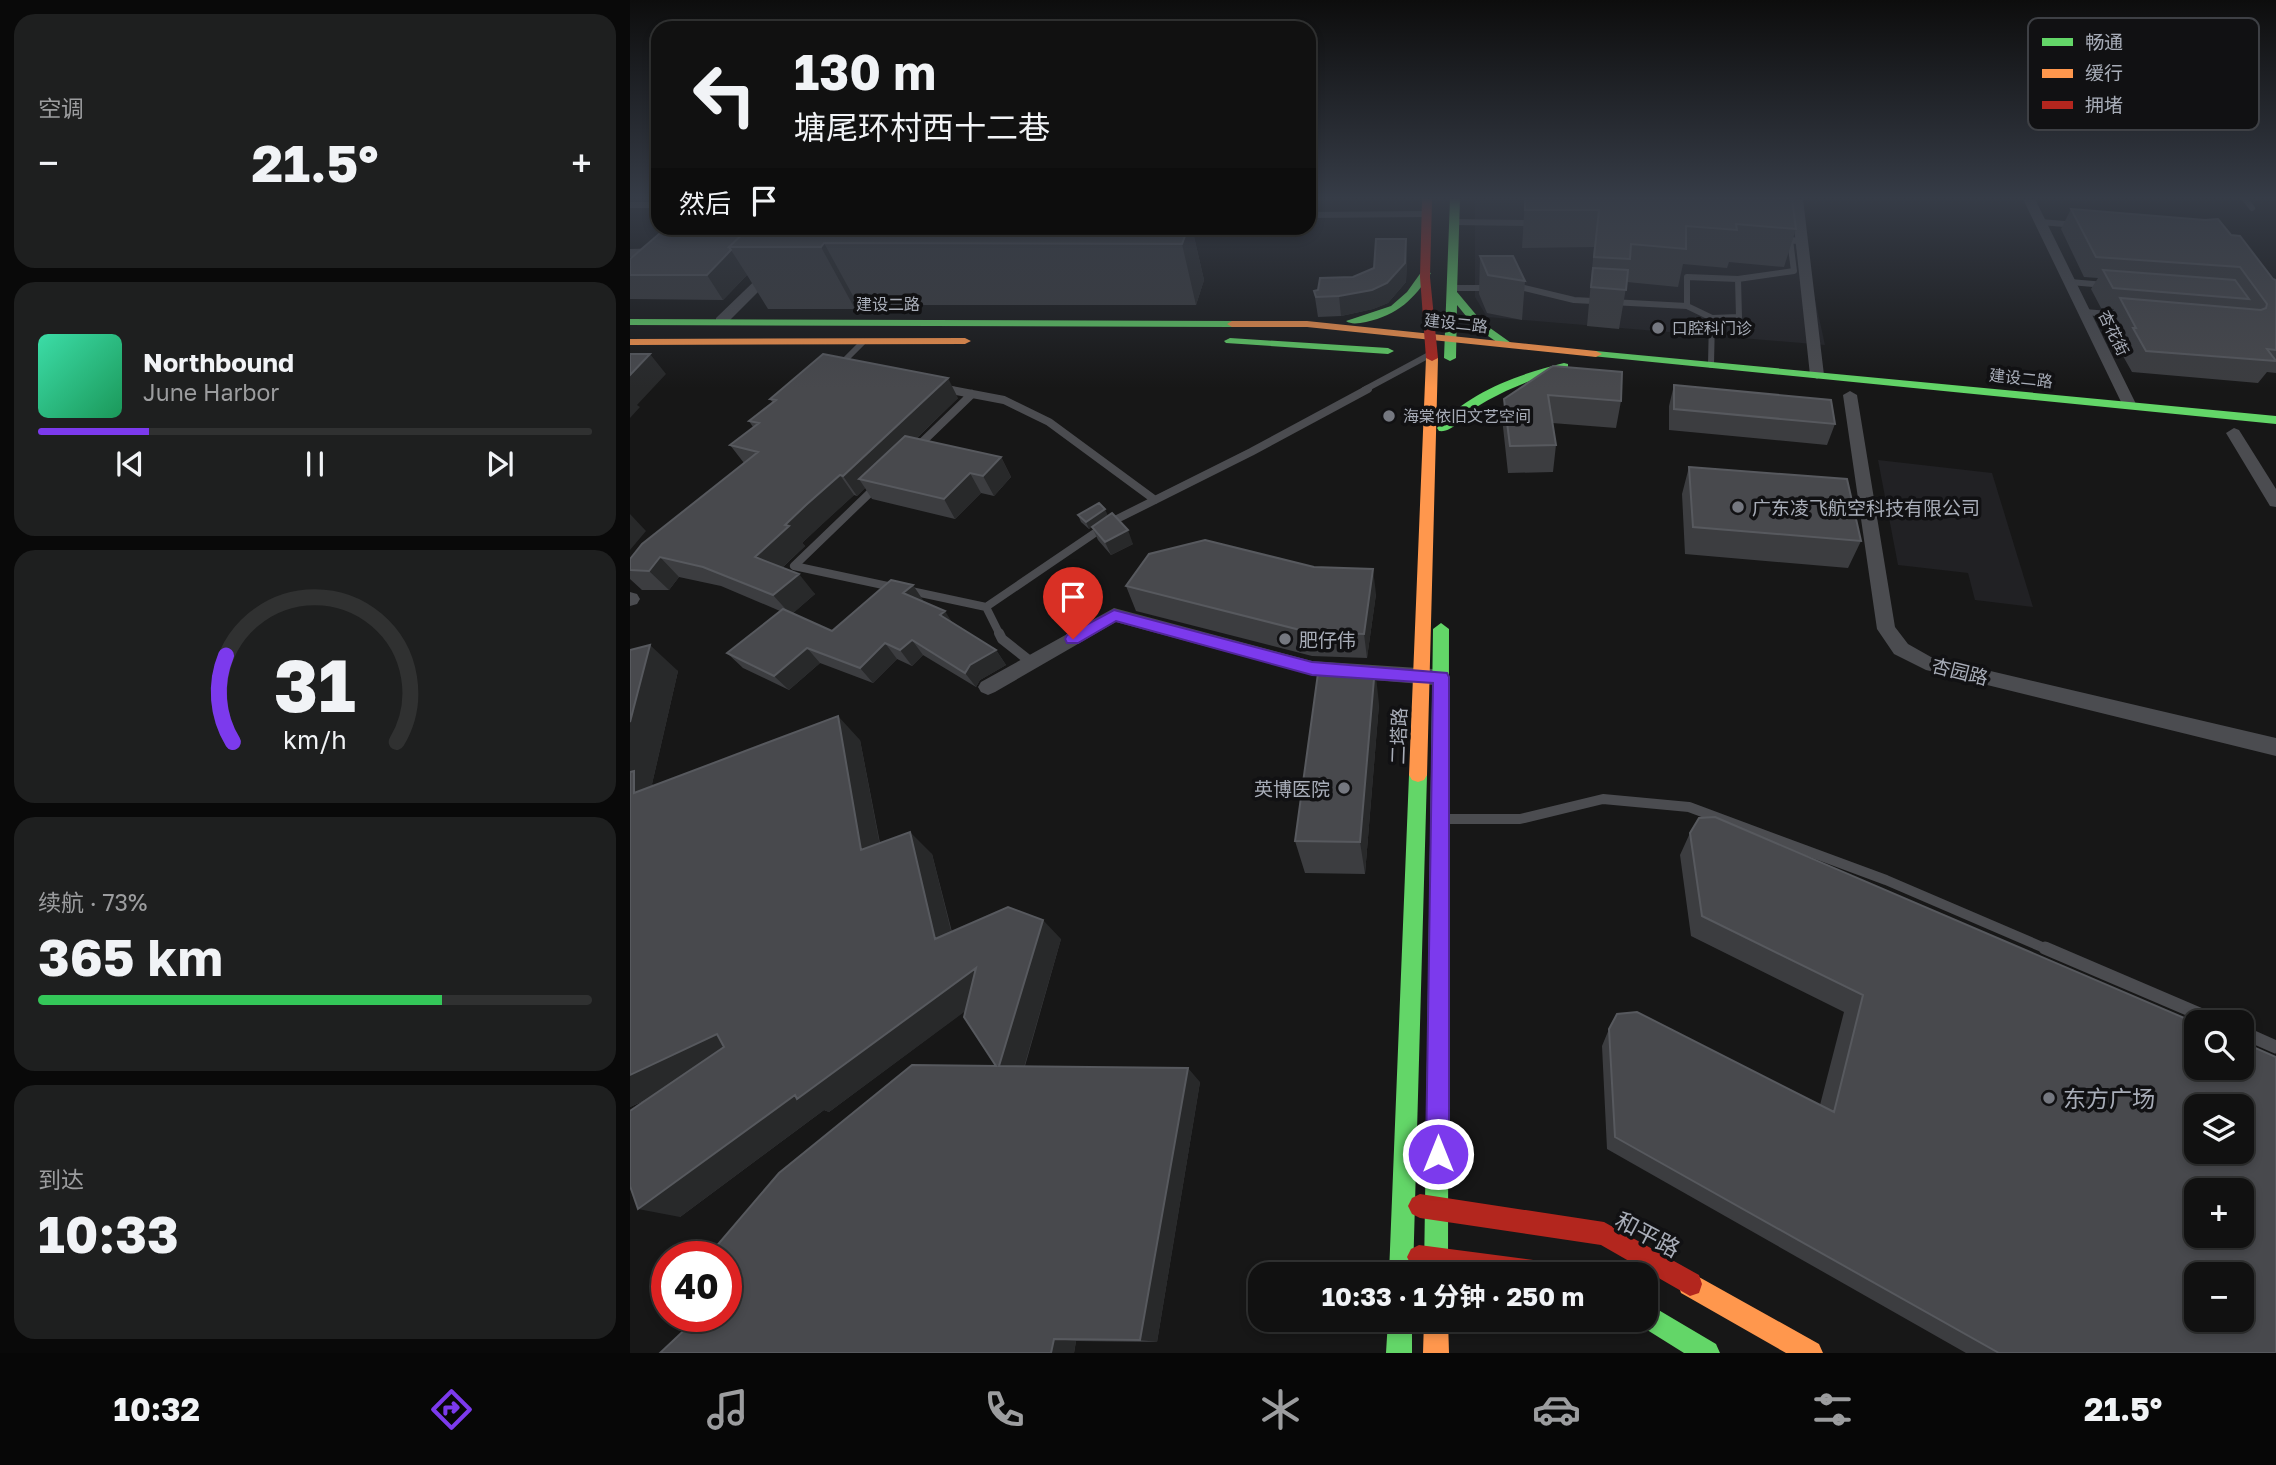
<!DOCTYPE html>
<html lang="zh">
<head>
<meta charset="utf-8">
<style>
	body { margin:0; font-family:"Golos Text","Noto Sans SC",sans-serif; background:#1e1f1f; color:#f1f3f6; height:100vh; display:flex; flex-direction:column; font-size:26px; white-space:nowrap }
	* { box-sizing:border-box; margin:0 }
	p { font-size:23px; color:#9c9d9f }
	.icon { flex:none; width:38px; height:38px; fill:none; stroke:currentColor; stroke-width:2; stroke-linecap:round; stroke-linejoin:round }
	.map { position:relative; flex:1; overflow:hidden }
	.panel { display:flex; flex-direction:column; gap:14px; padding:14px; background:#090909; width:630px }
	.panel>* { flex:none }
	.top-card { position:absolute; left:21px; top:21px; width:665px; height:214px; border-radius:21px; box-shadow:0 4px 10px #0003,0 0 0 2px #303131; background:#111; color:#f1f3f6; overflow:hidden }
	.controls { position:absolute; left:1554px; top:1010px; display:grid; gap:14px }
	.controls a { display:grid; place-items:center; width:70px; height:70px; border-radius:14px; background:#111; box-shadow:0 4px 10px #0003,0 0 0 2px #303131; font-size:35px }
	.speed { position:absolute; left:21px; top:1241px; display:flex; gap:14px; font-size:35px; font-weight:700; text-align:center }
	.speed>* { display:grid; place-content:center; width:91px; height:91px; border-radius:50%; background:#111; box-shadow:0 4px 10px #0003,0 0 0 2px #303131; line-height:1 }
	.speed .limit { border:10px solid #d22; background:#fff; color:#111 }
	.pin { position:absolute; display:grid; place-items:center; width:60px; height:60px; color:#fff; margin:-72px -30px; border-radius:50% 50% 50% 0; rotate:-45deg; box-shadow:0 0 7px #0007 }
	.pin .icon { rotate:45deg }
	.me { position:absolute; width:77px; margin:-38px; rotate:0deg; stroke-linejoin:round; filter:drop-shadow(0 0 5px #0008) }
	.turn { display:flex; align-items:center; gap:24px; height:147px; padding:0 28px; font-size:32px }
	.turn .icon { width:91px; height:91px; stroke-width:2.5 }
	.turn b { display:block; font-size:49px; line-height:60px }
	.then { display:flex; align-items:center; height:66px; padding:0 28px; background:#0003; gap:14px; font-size:26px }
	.big { font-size:52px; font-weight:700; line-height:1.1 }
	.panel .card { flex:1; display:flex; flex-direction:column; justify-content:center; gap:10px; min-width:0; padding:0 24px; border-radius:21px; background:#1e1f1f }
	.panel .dial { align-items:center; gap:0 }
	.dial svg { height:182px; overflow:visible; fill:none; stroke:#303131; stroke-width:7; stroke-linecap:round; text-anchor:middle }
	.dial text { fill:#f1f3f6; stroke:none }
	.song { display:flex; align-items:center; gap:21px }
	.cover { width:84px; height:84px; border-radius:10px; background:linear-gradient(135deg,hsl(160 70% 55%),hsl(150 70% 35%)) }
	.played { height:7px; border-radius:4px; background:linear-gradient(90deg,#7c3aed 20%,#303131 20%) }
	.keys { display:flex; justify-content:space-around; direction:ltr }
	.heat { display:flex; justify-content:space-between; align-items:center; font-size:38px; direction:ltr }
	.charge { height:10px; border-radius:5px; background:linear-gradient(90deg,#34c759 73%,#303131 0) }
	.trip { position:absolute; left:618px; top:1262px; width:410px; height:70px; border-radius:21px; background:#111; box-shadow:0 4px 10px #0003,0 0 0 2px #303131; font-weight:700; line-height:70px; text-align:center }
	.tab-bar { display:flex; height:112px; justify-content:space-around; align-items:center; background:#070707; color:#9c9d9f }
	.tab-bar .icon { width:49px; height:49px }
	.tab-bar .selected { color:#7c3aed }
	.tab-bar b { font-size:32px; color:#f1f3f6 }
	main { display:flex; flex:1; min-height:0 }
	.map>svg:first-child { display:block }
	.built { fill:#212124 }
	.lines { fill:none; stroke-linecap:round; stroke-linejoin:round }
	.lane-far3 { stroke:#4b4c50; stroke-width:6 }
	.lane-far2 { stroke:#4b4c50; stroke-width:8 }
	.lane-far1 { stroke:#4b4c50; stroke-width:10 }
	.lane { stroke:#4b4c50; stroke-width:13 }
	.street { fill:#4b4c50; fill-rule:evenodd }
	.fast { fill:#63d668; fill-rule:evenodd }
	.slow { fill:#ff974d; fill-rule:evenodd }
	.jam { fill:#b3261e; fill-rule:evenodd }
	.wall { fill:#3c3d40 }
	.shaded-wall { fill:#28292a }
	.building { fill:#48494d; stroke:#57595e; stroke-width:2; fill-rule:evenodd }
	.route { fill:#7c3aed; stroke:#51269a; stroke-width:2 }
	.poi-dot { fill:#757880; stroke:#111113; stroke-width:2.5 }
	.labels { text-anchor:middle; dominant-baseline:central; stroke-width:7; stroke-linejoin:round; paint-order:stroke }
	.far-street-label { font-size:16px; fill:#a8adb8; stroke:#111113 }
	.far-poi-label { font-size:16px; fill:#a8adb8; stroke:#111113; text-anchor:start }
	.poi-label { font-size:19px; fill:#a8adb8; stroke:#111113; text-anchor:start }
	.street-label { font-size:19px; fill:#a8adb8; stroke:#111113 }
	.near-poi-label { font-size:23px; fill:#a8adb8; stroke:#111113; text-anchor:start }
	.near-street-label { font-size:23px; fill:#a8adb8; stroke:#111113 }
	.key { fill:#111113; stroke:#3e4045; stroke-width:2 }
	.key-label { font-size:19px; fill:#a8adb8 }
</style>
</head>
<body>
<main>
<section class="panel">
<div class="card"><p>空调</p>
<div class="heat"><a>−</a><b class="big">21.5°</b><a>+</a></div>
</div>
<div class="card">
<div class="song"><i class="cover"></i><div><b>Northbound</b><p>June Harbor</p></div></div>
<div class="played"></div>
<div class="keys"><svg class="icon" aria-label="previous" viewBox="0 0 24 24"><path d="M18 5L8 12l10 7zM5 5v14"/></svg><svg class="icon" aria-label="pause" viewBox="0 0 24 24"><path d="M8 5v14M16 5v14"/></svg><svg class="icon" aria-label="next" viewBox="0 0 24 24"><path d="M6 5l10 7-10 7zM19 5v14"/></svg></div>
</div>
<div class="card dial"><svg viewBox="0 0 100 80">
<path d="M14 69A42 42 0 1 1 86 69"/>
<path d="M14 69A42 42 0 0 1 11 31" stroke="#7c3aed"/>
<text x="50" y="56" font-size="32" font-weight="700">31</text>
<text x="50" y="72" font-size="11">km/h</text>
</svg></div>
<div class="card"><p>续航 · 73%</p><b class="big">365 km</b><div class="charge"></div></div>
<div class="card"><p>到达</p><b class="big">10:33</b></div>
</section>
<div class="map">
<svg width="1646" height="1353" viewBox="0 0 1646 1353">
	<rect width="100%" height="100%" fill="#171717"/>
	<path class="built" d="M845 199H1163L1195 345 857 317 845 297Z
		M1248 460 1362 473 1403 607 1345 600 1338 573 1268 565Z"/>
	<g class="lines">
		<path class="lane-far3" d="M1615 199 1622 208
			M824 222 906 223
			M1411 222 1446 225
			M1057 277 1108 279 1109 317 1082 318 1057 306Z
			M1108 279 1164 271 1160 240 1172 241
			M1440 282 1475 285
			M823 288H861
			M883 288H894L944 300 1057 306
			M1454 312 1492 315
			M1081 365 1082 318
			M209 366 233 342
			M313 388 325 390
			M734 390 801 354"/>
		<path class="lane-far2" d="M316 389 374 400 419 422 525 500
			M284 450 342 394
			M246 487 164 566 356 607
			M370 635 356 607 481 522 621 452 738 389"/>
		<path class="lane-far1" d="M369 633 372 639 401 662
			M814 819H890L973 799 1059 807 1256 880 1419 950"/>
		<path class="lane" d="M1415 948 1588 1022
			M1612 1032 1646 1047"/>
		<path class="street" d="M1161 199H1173L1194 375 1187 379 1180 375Z
			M1393 199H1405L1507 406 1505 409H1495L1493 406Z
			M0 202H28V208H0Z
			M679 212 796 211 802 214 796 217 679 218Z
			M34 248 40 252 38 255 0 257V249Z
			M144 265 150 269 148 272 96 324H86V318L140 266Z
			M1220 391 1227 395 1265 627 1278 644 1301 657 1646 738V756L1296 670 1264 654 1247 629 1213 395Z
			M1604 428 1609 430 1646 489V507L1640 506 1596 433Z
			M0 592 7 594 10 599 7 604 0 606Z
			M484 608 682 661 803 669 810 672 813 677 810 682 803 685 682 675 486 622 365 692 358 695 351 692 348 687 351 682Z"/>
		<path class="fast" d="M820 199H830L827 292 853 323 884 345 874 347 845 327 827 305 826 358 820 361 814 358Z
			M792 271 801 273C784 299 768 315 736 322 729 323 722 325 716 321L761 306 777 292Z
			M0 319 602 321 607 324 602 327 0 325Z
			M600 338 758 348 764 351 758 354 596 343 594 341Z
			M966 351 1646 416V424L962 356 960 354Z
			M934 363 938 364V368C906 378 874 389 845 408 835 416 822 433 809 431L807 428C838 392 889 374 934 363Z
			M811 623 819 629 818 1274H794L803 629Z
			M788 768 794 770 797 775 783 1274H759L779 775 782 770Z
			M1015 1302 1086 1344 1090 1353H1054L1006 1323 1005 1320H1015Z
			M758 1320H782V1353H756Z"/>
		<path class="slow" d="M677 321 966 351 972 354 966 357 677 327H602L597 324 602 321Z
			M0 339 335 338 341 341 335 344 0 345Z
			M802 355 808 358 797 775 794 780 788 782 782 780 779 775 796 358Z
			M1060 1272 1189 1344 1193 1353H1156L1051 1293 1048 1284 1051 1275Z
			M794 1320H818L819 1353H793Z"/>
		<path class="jam" d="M792 199H802L800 277 808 358 802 361 796 358 790 277Z
			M790 1194 974 1222 1069 1275 1072 1284 1069 1293 1060 1296 971 1245 790 1218 782 1214 778 1206 782 1198Z
			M789 1245 918 1262 926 1266 930 1274C888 1274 818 1281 781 1265L777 1257 781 1249Z"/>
	</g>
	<path class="wall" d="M895 199 1166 229 1154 267 1099 262 1097 268 1053 264 1048 287 997 282 989 329 957 326 964 247 892 248Z
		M1441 209 1601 235 1643 279 1646 280V373L1637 372 1628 383 1502 372 1489 349 1491 347 1477 320 1484 309 1471 308 1461 289 1468 278 1454 277 1431 229Z
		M36 228H562L574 280 566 305H228L225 309H138L117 275 93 300 0 299V259Z
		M850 256 895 281 892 320 857 313 849 294Z
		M777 259 776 282 758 303 743 309 711 316 688 317 684 291Z
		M923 366 991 401 986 428 922 423 926 445 923 472 878 473 873 427 874 399Z
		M1044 385 1205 424 1197 445 1039 430V406Z
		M328 398 286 439 371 457 381 477 364 496 351 493 325 519 242 499 235 488 227 496 224 495 191 525 172 543 175 546 152 568 185 594 163 613 202 631 293 600 292 602 322 622 366 650 376 665 350 680 346 687 293 655 282 666 267 659 243 683 190 663 159 690 113 668 97 653 150 611 91 586 49 577 39 590H12L0 579V559L114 463 100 445 123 427 119 421 143 403 140 399Z
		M1059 467 1231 541 1218 568 1055 554 1052 494Z
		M448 515 478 516 503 544 481 555 468 540 462 527 459 529 451 522Z
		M496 586 746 594 737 658 682 656 506 611Z
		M0 650 48 671 22 784 24 786 230 740 250 843 302 854 322 932 431 939 395 1066 570 1082 527 1342 446 1341 444 1353H30L366 1066 336 1010 199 1112 194 1110 50 1217 16 1100 0 1107Z
		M749 704 735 874 675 873 665 841Z
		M1060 833 1646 1353H1336L977 1149 972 1046 979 1029 1190 1105 1214 1012 1061 936 1050 855Z"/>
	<path class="shaded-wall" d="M558 228H562L574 280 566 305 552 244Z
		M776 239 777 259 776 282 758 303 743 309 711 316 709 296 742 290Z
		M194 243 228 305 225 309 191 247Z
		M101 250 117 275 93 300 77 275Z
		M20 354 36 374 7 405 10 407 0 418V375Z
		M318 378 328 398 241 482 229 479 235 488 227 496 213 476Z
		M371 457 381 477 364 496 353 476Z
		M340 473 351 493 325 519 314 499Z
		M210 475 224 495 172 543 175 546 142 577 125 557 155 525Z
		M475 509 478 516 459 529 456 522Z
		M0 514 16 531 0 550Z
		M498 530 503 544 481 555 475 542Z
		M30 557 49 577 39 590 19 571Z
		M743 569 746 594 737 658 734 634Z
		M169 574 185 594 161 615 143 595Z
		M283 585 293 600 284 609 273 593Z
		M315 611 325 627 310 615Z
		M282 640 293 655 282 666 270 650Z
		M255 643 267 659 243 683 230 668Z
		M20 645 48 671 22 784 35 794 4 793 0 789V722Z
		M177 648 190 663 159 690 144 676Z
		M366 650 376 665 350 680 346 687 335 673 340 665Z
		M745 667 749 704 735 874 730 842Z
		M208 716 230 740 255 872 231 850Z
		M280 832 302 854 328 959 305 939Z
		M413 920 431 939 390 1081 369 1066Z
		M346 968 368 987 199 1112 194 1110 50 1217 8 1209 165 1095Z
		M87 1034 121 1050 0 1107V1075Z
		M558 1068 570 1082 527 1342 510 1340Z
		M424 1339 446 1341 444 1353H421Z"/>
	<path class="building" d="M895 199H1162L1166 229 1106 224 1107 230 1056 226V249L1001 244 1000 259 964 257 969 210H895Z
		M1441 209 1575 220 1588 219 1601 235 1610 236 1643 279 1646 280V350L1637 349 1646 361 1516 351 1503 328H1506L1490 298 1631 310 1636 308 1637 304 1610 267 1466 257Z
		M36 228H119L99 247 101 250 77 275H0V259Z
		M119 228H558L552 244 194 243 191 247H99Z
		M746 239H776L775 263 757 283 742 290 709 296 686 297 684 291 688 290 690 278 723 277 744 268Z
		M850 256H883L895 281 858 275Z
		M963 268 998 270 996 290 961 287Z
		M1473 270 1605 280 1619 299 1483 288Z
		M0 354H20L0 375Z
		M193 354 318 378 213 476 210 475 176 505 155 525 159 526 125 557 169 574 143 595 73 567 30 557 19 571 0 570V559L12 544 128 452 100 445 129 423 119 421 146 400 140 399Z
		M923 366 992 372 991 401 918 395 926 445 880 446 874 399Z
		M1044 385 1201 400 1205 424 1044 409Z
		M275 436 371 457 353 476 340 473 314 499 229 479Z
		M1059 467 1217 479 1231 541 1063 527Z
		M469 503 475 509 456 522 448 515Z
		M482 513 498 530 475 542 462 527Z
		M575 540 684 567 743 569 734 634 678 632 496 586 519 554Z
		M261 580 283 585 273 593 315 611 310 615 366 650 340 665 335 673 282 640 270 650 255 643 230 668 177 648 144 676 97 653 153 609 202 631Z
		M20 645 0 722V650Z
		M689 666 745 667 730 842 665 841Z
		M208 716 231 850 280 832 305 939 378 907 413 920 369 1066 558 1068 510 1340 424 1339 421 1353H30L63 1322 65 1316H96V1256H78L149 1173 282 1065 366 1066 334 1017 346 968 167 1099 165 1095 8 1209 0 1186V1111L94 1047 87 1034 0 1075V772L4 771V793Z
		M1085 817 1566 1023V1068H1612V1042L1646 1057V1353H1369L985 1137 979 1029 987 1014 1007 1012 1204 1112 1233 995 1072 916 1060 833 1069 818ZM1566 1106H1612V1152H1566ZM1566 1190H1612V1236H1566ZM1566 1274H1612V1320H1566Z"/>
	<linearGradient id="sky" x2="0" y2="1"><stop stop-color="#0d0d0d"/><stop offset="0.51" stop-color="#363c47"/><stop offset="1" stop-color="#363c47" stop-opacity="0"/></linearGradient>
	<rect width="1646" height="388" fill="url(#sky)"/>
	<path class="route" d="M484 610 682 662 817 673 819 677V1154L816 1162 808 1165 800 1162 796 1154 803 683 682 675 486 621 448 643H437L435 639 437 635Z"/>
	<g class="poi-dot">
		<circle cx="1028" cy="328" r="7"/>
		<circle cx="759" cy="416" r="7"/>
		<circle cx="1108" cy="507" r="7"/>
		<circle cx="655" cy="639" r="7"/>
		<circle cx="714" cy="788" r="7"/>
		<circle cx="1419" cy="1098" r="7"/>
	</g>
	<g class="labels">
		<g class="far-street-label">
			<text x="258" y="304">建设二路</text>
			<text transform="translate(826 323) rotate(6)">建设二路</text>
			<text transform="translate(1484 333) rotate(64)">杏花街</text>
			<text transform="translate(1391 378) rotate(6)">建设二路</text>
		</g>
		<g class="far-poi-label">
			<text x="1042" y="328">口腔科门诊</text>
			<text x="773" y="416">海棠依旧文艺空间</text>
		</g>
		<g class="poi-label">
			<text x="1122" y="507">广东凌飞航空科技有限公司</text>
			<text x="669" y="639">肥仔伟</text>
			<text x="700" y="788" text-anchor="end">英博医院</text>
		</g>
		<g class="street-label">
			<text transform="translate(1330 671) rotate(14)">杏园路</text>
			<text transform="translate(768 736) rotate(-88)">二塔路</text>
		</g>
		<g class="near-poi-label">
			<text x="1433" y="1098">东方广场</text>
		</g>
		<g class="near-street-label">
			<text transform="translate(1018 1234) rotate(28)">和平路</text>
		</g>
	</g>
	<rect x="1398" y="18" width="231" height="112" rx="10" class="key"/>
	<rect x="1412" y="38" width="31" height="8" fill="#63d668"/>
	<rect x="1412" y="69" width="31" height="9" fill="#ff974d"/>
	<rect x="1412" y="101" width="31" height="8" fill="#b3261e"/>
	<g class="key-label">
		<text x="1455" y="49">畅通</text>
		<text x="1455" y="80">缓行</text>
		<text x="1455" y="112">拥堵</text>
	</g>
</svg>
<div class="controls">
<a><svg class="icon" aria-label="search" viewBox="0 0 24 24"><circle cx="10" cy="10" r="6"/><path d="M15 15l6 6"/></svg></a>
<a><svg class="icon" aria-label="layers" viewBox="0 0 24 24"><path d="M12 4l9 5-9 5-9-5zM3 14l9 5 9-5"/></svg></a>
<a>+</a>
<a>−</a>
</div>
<div class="speed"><div class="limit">40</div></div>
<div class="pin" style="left:443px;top:639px;background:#d93025"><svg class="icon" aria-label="arrive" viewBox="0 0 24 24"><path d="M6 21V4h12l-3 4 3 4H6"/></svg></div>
<svg class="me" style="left:808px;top:1154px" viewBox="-20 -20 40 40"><circle r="17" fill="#7c3aed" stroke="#fff" stroke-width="3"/><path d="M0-11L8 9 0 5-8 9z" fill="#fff"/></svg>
<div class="trip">10:33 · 1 分钟 · 250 m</div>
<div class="top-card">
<div class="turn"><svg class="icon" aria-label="left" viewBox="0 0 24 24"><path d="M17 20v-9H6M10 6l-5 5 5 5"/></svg><div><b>130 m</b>塘尾环村西十二巷</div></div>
<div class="then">然后<svg class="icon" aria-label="arrive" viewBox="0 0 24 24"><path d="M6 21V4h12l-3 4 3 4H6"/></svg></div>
</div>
</div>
</main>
<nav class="tab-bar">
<b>10:32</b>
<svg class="icon selected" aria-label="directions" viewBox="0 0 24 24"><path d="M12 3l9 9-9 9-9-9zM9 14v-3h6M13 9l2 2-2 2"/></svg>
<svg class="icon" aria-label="music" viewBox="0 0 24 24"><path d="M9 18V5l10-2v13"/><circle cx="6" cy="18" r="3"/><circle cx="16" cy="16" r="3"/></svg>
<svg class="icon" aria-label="phone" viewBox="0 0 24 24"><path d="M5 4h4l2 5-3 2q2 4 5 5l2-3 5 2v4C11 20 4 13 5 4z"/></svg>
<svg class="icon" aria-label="climate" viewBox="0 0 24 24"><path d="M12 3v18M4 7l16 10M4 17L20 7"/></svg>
<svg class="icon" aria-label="car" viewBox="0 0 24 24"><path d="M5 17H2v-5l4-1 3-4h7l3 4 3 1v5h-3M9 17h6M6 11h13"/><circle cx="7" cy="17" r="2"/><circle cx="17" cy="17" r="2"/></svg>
<svg class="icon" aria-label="filters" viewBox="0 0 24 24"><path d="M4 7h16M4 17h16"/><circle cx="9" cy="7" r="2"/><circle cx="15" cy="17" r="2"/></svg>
<b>21.5°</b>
</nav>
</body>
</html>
